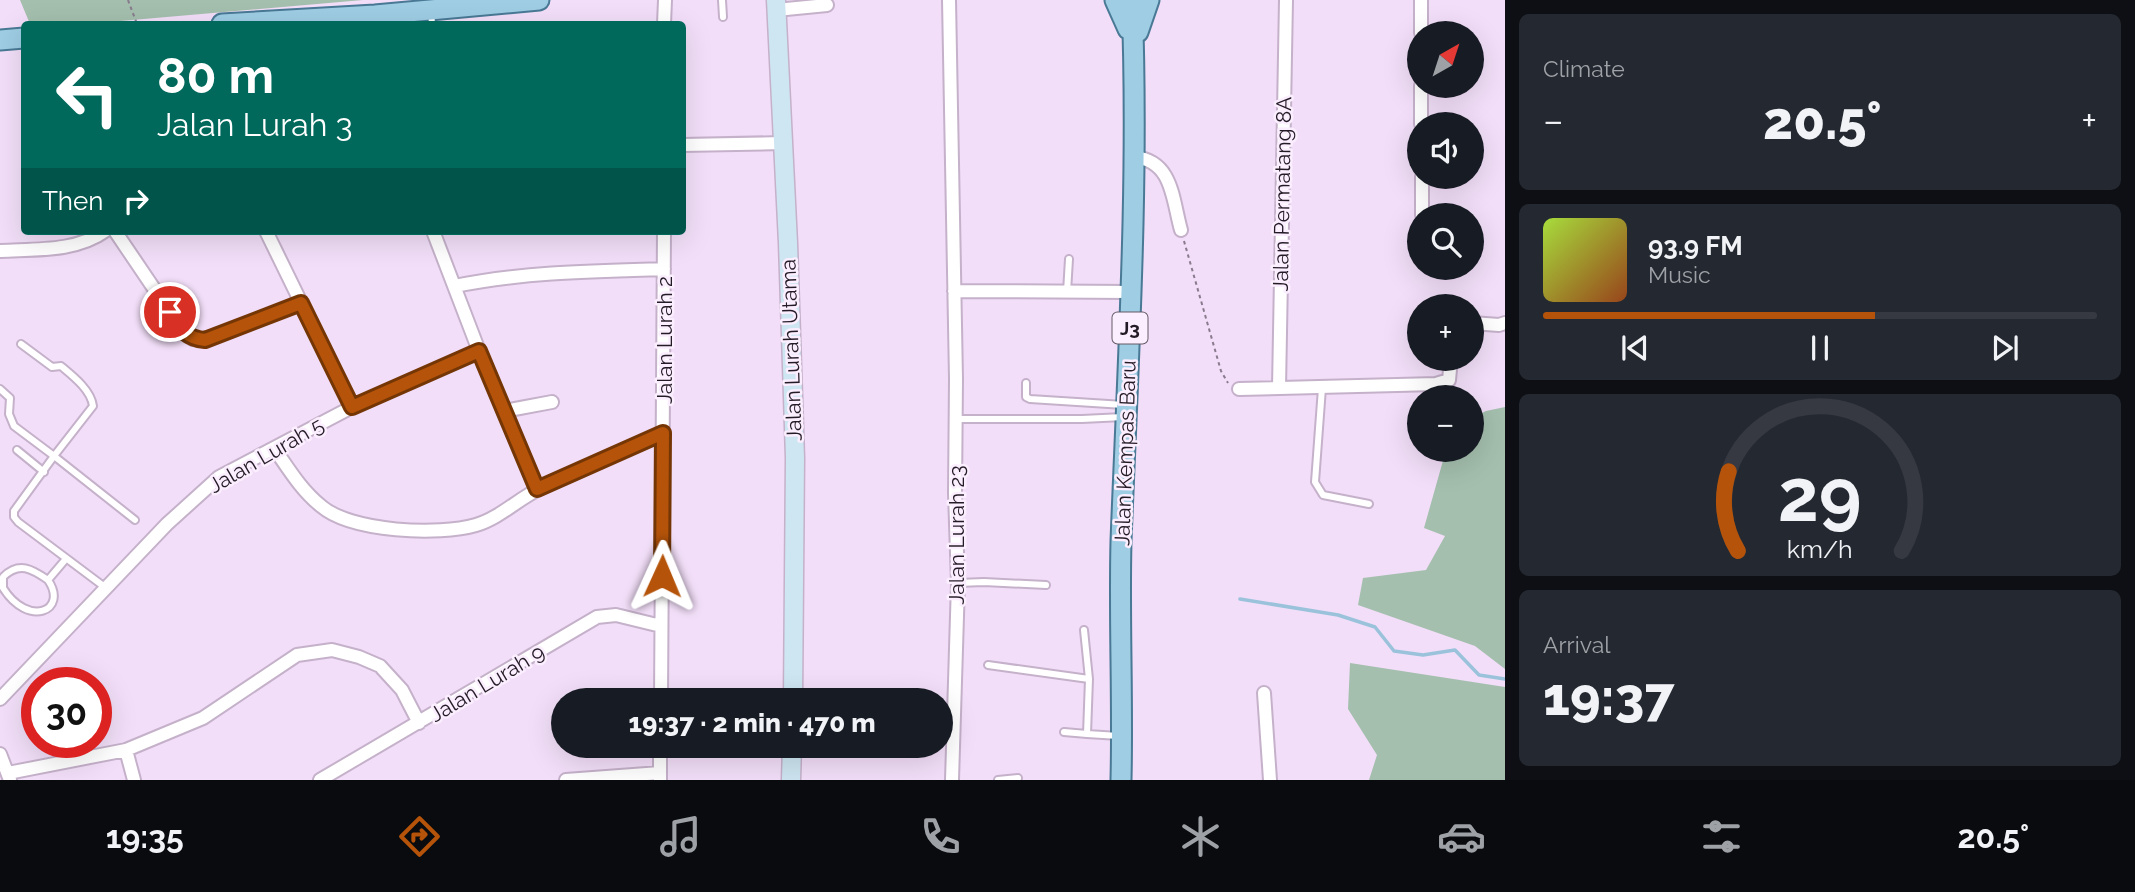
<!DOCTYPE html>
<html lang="en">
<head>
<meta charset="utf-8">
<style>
	body { margin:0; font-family:Raleway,sans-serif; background:#242831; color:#f1f3f6; height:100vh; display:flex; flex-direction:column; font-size:26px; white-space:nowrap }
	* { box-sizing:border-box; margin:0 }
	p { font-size:23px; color:#9ea1a6 }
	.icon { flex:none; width:38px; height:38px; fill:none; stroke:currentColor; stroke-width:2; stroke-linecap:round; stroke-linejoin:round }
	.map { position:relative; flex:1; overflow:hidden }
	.drawer { display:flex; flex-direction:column; gap:14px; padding:14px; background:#0d0f14; width:630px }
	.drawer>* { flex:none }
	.guide { position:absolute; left:21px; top:21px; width:665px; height:214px; border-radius:7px; box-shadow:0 7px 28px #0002; background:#00695c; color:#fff; overflow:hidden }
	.needle { width:46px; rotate:39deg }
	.controls { position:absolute; left:1407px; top:21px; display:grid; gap:14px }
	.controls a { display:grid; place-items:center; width:77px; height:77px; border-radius:50%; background:#171b24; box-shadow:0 7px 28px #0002; font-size:35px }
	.speed { position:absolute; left:21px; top:667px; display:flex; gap:14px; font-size:35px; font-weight:700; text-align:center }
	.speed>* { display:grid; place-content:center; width:91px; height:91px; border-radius:50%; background:#171b24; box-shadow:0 7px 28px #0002; line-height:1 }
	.speed .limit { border:10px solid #d22; background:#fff; color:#111 }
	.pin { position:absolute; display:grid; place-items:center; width:60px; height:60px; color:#fff; margin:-30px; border:4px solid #fff; border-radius:50%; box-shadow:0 2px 7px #0007 }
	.me { position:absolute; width:77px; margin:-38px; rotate:1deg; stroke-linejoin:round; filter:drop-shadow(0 0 5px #0008) }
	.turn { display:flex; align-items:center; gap:24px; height:147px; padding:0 21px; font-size:32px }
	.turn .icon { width:91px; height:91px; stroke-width:2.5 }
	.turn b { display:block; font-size:49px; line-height:60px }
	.then { display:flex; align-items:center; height:66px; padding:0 21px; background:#0003; gap:14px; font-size:26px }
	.big { font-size:52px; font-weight:800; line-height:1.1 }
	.drawer .widget { flex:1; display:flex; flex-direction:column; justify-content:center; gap:10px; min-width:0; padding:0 24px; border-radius:10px; background:#242831 }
	.drawer .dial { align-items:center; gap:0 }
	.dial svg { height:182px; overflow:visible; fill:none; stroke:#363941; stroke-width:7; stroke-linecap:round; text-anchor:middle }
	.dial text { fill:#f1f3f6; stroke:none }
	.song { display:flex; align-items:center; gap:21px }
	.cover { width:84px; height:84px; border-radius:10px; background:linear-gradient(135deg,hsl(80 70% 55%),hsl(20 70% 35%)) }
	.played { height:7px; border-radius:4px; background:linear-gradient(90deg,#b45309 60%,#363941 60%) }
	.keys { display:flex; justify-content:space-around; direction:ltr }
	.heat { display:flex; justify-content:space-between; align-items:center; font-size:38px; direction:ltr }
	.trip { position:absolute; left:551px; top:688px; width:402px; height:70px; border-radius:35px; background:#171b24; box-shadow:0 7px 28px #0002; font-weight:800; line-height:70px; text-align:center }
	.tabs { display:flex; height:112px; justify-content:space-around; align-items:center; background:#090b0e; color:#9ea1a6 }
	.tabs .icon { width:49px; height:49px }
	.tabs .current { color:#b45309 }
	.tabs b { font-size:32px; color:#f1f3f6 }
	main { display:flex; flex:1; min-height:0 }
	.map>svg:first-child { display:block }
	.green { fill:#a4bfae }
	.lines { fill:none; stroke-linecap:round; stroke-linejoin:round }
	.stream { stroke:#9bc2db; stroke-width:3.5 }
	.lane-casing { stroke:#c5b1ca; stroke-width:10 }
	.street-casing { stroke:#c5b1ca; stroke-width:16 }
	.secondary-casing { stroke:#c5b1ca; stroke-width:21 }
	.primary-casing { stroke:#497995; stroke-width:23 }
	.path { stroke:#897b8d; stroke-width:2; stroke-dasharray:3.5 3.5; stroke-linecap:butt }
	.lane { stroke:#fff; stroke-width:6 }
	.street { stroke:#fff; stroke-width:12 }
	.secondary { stroke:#cee6f2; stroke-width:18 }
	.primary { stroke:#9ecde4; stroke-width:19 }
	.route-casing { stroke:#753606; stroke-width:18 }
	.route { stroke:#b45309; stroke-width:12 }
	.labels { text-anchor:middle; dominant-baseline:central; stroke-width:5; stroke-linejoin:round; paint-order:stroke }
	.shield { fill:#fbeefe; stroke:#645a66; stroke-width:2 }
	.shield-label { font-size:19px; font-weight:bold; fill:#231b25 }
	.street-label { font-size:21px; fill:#231b25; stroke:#fbeefe }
</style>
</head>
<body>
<main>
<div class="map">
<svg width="1505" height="780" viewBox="0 0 1505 780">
	<rect width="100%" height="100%" fill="#f2def8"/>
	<path class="green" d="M20 0H363L86 24H30Z
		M1505 407V669L1475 646 1358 605 1363 578 1426 570 1445 536 1424 528 1446 450H1472V418L1486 411Z
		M1350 663 1505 687V780H1369L1377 755 1348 709Z"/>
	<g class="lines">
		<path class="stream" d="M1240 599 1338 615 1375 627 1394 651 1423 655 1455 650 1479 675 1505 679"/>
		<g class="lane-casing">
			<path id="lane" d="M722 0 723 17
				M431 11 432 24
				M1067 292 1069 259
				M1026 383V397L1030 399 1124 405
				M1322 388 1315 482 1323 495 1369 504
				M0 389 10 398 9 414 14 426 54 456 93 406C91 390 73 376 61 366L52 367 21 344
				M957 419H1082L1123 417
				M17 450 44 472
				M48 580C69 611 28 628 3 588V577C19 561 32 569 48 580L65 560
				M958 583 984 582 1046 585
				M106 588 18 522 14 517V511L54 456 135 520
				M1084 630 1089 679
				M988 665 1089 679 1087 734 1119 736
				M1064 732 1087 734
				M998 780 1018 778"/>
		</g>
		<g class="street-casing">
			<path id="street" d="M949 0 956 379 955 493 958 583 952 780
				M1421 0V33
				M776 10 827 5
				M664 24 665 0
				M1421 86V124
				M682 145 783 143
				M1134 157C1173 161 1172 198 1181 230
				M1422 177V215
				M115 231 184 333 193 339 205 340 301 303
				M266 231 352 407
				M433 231 479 351 537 489
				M0 251C35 249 76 252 105 231
				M455 286C524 272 593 271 664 269
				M954 291 1131 292
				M1472 323 1499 325 1505 323
				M1279 388 1286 0
				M1239 389 1436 384 1449 380 1451 359
				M504 411 552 402
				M274 448C288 468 301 490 321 506 351 532 439 536 476 525 500 518 519 498 541 488 581 469 623 451 663 433
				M1264 693 1270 780
				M0 699 167 524 219 477 352 407 479 351
				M661 700 664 231
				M126 750 134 780
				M0 754 10 780
				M8 773 126 750 203 718 297 655 332 650 359 657 380 666 402 690 419 723
				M320 780 597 617 616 615 661 626
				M566 780 660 773
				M660 780V746"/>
		</g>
		<g class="secondary-casing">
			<path id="secondary" d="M776 0 788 243 795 458 793 700
				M791 780 792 746"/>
		</g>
		<g class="primary-casing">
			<path id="primary" d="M1115 0 1128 29
				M222 24 375 15 539 0
				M1138 32 1149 0
				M0 40 24 38
				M1121 780C1123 700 1119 621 1121 541 1128 361 1139 180 1132 0"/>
		</g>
		<path class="path" d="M128 0 137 24
			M1184 241 1221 371 1228 383"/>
		<use href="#lane" class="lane"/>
		<use href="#street" class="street"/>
		<use href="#secondary" class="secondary"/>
		<use href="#primary" class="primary"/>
	</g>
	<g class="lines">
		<g class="route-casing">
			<path id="route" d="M170 312C181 329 185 338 205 340L301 303 352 407 479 351 537 489 663 433 662 576"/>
		</g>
		<use href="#route" class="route"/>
	</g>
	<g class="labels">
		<rect class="shield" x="1112.5" y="312.5" width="35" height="31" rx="5"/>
		<g class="shield-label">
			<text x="1130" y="328">J3</text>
		</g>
		<g class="street-label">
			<text transform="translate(1282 194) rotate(-89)">Jalan Permatang 8A</text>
			<text transform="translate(664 340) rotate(-90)">Jalan Lurah 2</text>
			<text transform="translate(791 350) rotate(-92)">Jalan Lurah Utama</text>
			<text transform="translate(1125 453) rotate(-88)">Jalan Kempas Baru</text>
			<text transform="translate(266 455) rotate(-30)">Jalan Lurah 5</text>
			<text transform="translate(956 535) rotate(-90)">Jalan Lurah 23</text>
			<text transform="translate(487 683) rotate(-31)">Jalan Lurah 9</text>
		</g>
	</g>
</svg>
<div class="controls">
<a><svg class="needle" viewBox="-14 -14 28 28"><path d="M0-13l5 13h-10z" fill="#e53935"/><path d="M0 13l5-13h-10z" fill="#9ea1a6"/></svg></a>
<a><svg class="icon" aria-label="sound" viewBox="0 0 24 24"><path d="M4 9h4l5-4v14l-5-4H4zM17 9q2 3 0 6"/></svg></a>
<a><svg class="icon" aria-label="search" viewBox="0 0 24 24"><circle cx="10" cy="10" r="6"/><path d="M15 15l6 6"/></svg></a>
<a>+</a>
<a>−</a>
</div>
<div class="speed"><div class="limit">30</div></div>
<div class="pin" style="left:170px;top:312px;background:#d93025"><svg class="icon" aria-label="arrive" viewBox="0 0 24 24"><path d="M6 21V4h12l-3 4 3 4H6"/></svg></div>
<svg class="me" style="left:662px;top:576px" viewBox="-20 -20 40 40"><path d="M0-17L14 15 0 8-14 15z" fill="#b45309" stroke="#fff" stroke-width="4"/></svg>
<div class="trip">19:37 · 2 min · 470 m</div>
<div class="guide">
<div class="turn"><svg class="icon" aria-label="left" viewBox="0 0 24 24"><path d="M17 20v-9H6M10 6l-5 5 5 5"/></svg><div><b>80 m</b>Jalan Lurah 3</div></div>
<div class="then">Then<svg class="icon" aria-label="right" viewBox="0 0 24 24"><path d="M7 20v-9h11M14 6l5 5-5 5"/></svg></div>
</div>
</div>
<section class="drawer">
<div class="widget"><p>Climate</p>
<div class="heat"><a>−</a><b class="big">20.5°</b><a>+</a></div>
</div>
<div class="widget">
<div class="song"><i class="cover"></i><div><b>93.9 FM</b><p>Music</p></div></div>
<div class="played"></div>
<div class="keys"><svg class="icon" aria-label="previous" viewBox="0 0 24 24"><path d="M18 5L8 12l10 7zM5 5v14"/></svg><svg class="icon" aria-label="pause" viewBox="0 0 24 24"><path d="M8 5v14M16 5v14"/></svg><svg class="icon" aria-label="next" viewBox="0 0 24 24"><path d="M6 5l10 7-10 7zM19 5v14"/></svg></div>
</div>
<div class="widget dial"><svg viewBox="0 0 100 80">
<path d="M14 69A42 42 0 1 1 86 69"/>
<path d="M14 69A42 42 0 0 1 10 34" stroke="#b45309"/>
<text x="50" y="56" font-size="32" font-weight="700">29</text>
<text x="50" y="72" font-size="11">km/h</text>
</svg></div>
<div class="widget"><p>Arrival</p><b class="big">19:37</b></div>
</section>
</main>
<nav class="tabs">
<b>19:35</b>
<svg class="icon current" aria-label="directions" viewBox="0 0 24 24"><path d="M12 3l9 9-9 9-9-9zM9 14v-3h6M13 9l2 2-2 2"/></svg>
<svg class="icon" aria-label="music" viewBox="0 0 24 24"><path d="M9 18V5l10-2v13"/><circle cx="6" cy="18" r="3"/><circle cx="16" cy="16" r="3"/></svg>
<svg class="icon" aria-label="phone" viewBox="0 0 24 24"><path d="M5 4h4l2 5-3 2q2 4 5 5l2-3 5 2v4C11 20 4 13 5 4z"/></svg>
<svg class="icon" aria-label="climate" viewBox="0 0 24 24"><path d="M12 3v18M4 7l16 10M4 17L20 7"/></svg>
<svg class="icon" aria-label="car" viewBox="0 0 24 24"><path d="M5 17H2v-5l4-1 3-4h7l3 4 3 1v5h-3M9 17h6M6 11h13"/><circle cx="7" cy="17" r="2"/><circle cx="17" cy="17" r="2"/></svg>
<svg class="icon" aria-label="filters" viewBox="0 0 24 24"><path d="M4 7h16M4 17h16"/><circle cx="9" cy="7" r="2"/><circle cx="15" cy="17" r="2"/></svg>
<b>20.5°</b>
</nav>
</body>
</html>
